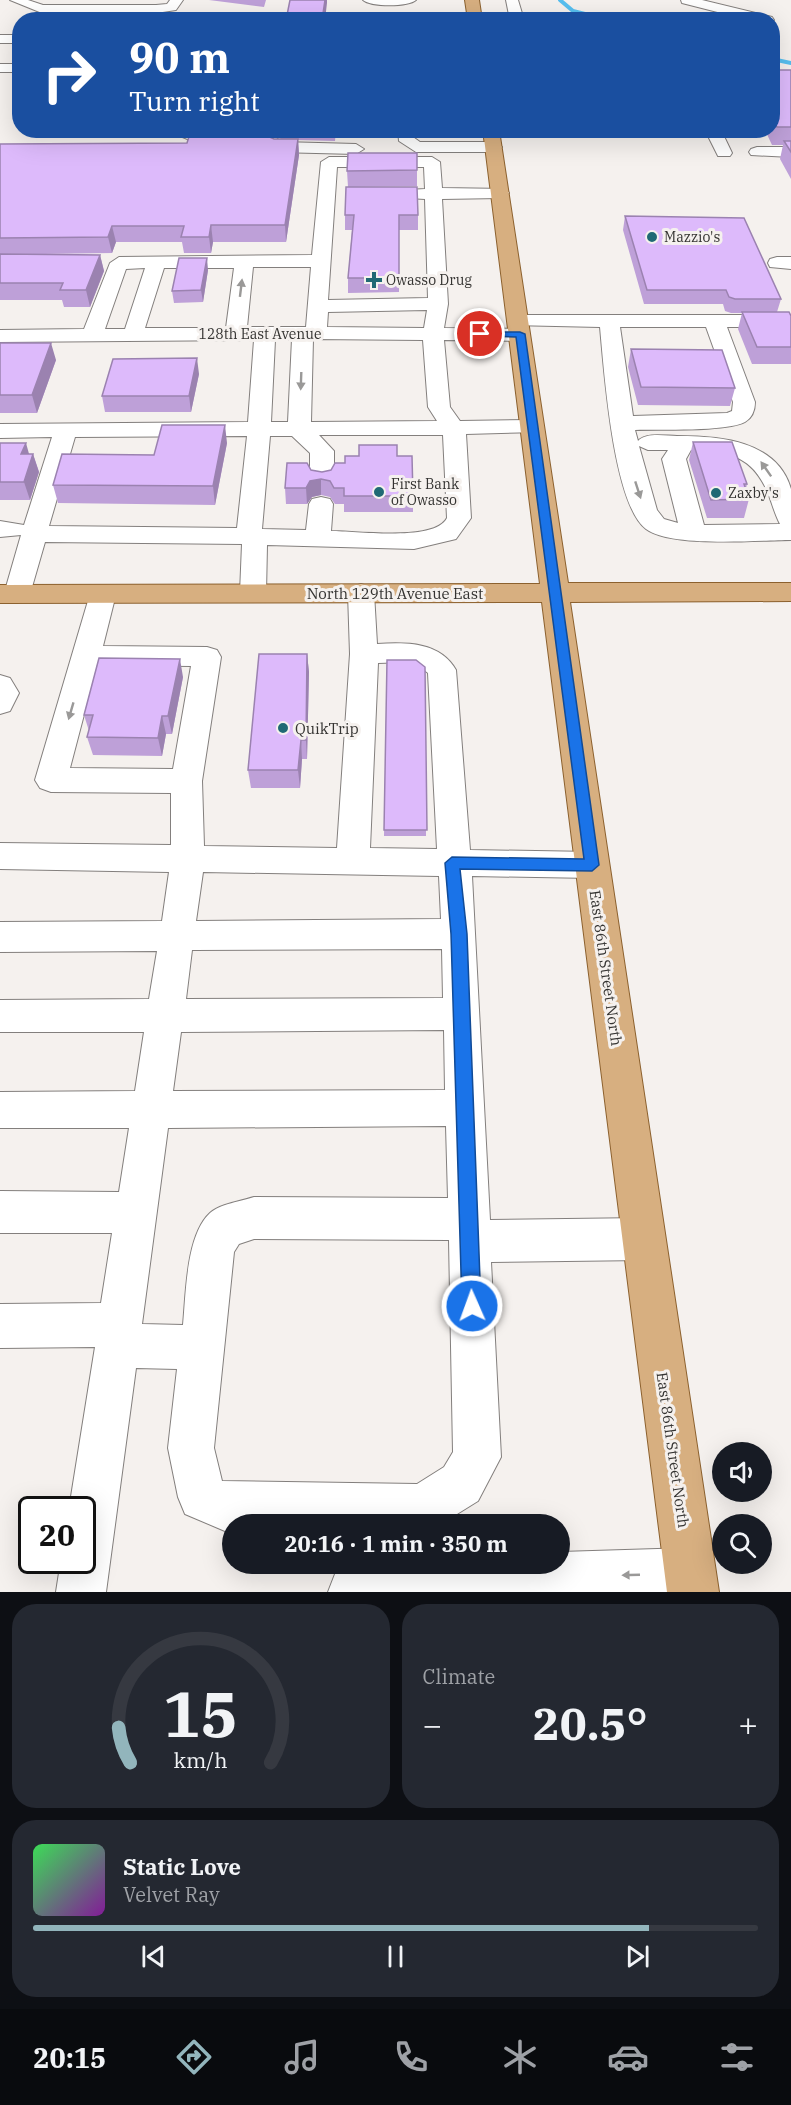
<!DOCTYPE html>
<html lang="en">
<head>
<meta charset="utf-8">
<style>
	body { margin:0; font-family:"IBM Plex Serif",serif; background:#242831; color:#f1f3f6; height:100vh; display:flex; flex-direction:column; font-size:22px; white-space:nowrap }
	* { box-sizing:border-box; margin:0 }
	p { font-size:20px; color:#9ea1a6 }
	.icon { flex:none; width:33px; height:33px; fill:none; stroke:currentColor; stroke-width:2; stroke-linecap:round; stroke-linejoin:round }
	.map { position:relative; height:1592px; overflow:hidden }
	.panel { display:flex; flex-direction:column; gap:12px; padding:12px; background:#0d0f14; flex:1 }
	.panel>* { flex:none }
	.top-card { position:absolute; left:12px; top:12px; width:768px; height:126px; border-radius:24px; box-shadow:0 6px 24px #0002; background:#1a4fa0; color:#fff; overflow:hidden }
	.tools { position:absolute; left:712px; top:1442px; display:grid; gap:12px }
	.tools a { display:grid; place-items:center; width:60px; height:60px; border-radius:50%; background:#171b24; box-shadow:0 6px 24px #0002; font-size:30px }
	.speed { position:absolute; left:18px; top:1496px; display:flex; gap:12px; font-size:30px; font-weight:700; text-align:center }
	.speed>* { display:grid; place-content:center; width:78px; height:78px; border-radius:50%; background:#171b24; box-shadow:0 6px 24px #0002; line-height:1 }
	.speed .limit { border:3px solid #111; border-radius:9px; background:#fff; color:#111 }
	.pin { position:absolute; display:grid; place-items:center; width:51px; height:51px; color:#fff; margin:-26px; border:3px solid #fff; border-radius:50%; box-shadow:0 2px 6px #0007 }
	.me { position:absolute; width:66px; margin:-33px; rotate:358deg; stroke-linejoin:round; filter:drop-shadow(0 0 4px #0008) }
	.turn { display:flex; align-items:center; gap:21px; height:126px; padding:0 18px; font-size:27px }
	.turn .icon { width:78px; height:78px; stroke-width:2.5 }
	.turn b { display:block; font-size:42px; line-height:51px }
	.big { font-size:45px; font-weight:700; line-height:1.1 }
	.panel .widget { flex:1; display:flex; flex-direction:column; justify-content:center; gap:9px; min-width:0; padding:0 21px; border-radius:24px; background:#242831 }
	.panel .dial { align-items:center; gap:0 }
	.dial svg { height:156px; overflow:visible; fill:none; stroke:#363941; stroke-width:7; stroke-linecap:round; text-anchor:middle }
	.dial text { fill:#f1f3f6; stroke:none }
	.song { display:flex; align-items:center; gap:18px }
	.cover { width:72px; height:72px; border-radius:9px; background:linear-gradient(135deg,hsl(130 70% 55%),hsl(290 70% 35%)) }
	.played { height:6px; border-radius:3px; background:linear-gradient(90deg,#92b5bc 85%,#363941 85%) }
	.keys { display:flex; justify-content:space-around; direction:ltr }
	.heat { display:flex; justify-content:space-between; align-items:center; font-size:33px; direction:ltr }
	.panel .tiles { flex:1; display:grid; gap:12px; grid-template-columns:1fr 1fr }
	.widget:last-child { grid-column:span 2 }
	.trip { position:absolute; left:222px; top:1514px; width:348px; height:60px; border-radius:30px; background:#171b24; box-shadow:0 6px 24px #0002; font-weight:700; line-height:60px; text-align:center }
	.menu { display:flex; height:96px; justify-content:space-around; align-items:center; background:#090b0e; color:#9ea1a6 }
	.menu .icon { width:42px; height:42px }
	.menu .selected { color:#92b5bc }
	.menu b { font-size:27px; color:#f1f3f6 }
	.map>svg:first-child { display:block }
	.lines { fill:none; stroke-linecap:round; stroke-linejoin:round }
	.stream { stroke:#56bff0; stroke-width:4 }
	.minor-casing { stroke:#837f7d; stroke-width:2 }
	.major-casing { stroke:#8c612e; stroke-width:2 }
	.minor { fill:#fff; fill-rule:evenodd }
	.major { fill:#d7af80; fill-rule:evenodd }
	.wall { fill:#bea0d8 }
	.shaded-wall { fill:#9b82b0 }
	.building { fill:#ddbafb; stroke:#9b82b0; stroke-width:1.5 }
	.oneway { fill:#9a9998 }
	.route { fill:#1a73e8; stroke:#114b97; stroke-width:1.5 }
	.poi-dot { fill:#1f6974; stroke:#f5f1ee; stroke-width:2 }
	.labels { text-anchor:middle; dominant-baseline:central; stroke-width:6; stroke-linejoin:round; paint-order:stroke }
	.far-poi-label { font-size:14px; fill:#343331; stroke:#f5f1ee; text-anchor:start }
	.far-street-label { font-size:14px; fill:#343331; stroke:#f5f1ee }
	.street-label { font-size:15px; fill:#343331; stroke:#f5f1ee }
	.poi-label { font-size:15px; fill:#343331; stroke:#f5f1ee; text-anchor:start }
</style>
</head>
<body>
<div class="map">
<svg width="791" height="1592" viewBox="0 0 791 1592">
	<rect width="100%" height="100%" fill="#f5f1ee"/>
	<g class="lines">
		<path class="stream" d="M560 0 573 11 609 20
			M772 59 791 63"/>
		<g class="minor-casing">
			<path id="minor" d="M10 0H28L43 5H156L167 4 170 0H183L176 10 156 13H42Z
				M363 0H416C408 7 371 7 363 0Z
				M506 0H518L524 20H510Z
				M681 0H702L772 17 774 20H749L682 3Z
				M0 35H20V43H0Z
				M0 64H20V72H0Z
				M178 130H267L281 142 356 144 364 149 356 154 276 152 270 150 262 140H190L180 136Z
				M398 130H414L413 137 420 142H494L502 147 494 152H416L399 141Z
				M705 130H721L732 153 730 156H718Z
				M757 147H791V157L751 155 749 152 751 149Z
				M329 157H432L440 162 442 188 506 189 509 193 500 198 442 199 448 304 444 328 520 329 527 331 530 335 527 339 520 341 444 340 450 407 460 421 532 420 540 422 543 427 540 432 466 434 471 518 456 539 414 549 267 545 266 593 262 599 253 602 244 599 240 593 242 544 45 542 30 594 26 600 17 603 8 600 4 594 21 535 0 537V521L24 525 52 437 0 438V424L248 422 254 340 0 342V330L84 329 110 263 119 257 312 255 321 162ZM337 167H424L425 189 408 190 405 194 408 198 425 199 428 298 328 300ZM253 267H311L306 327H247ZM145 268 125 329H105L126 269ZM164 268H234L226 328H145ZM427 310 424 328 327 327 328 312ZM292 339 288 422H271L275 340ZM313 339 423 340 428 407 437 421 311 422ZM319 435H443L447 518C435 542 356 531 331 531L333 504 330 499 321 497 312 499 309 504 306 530 262 529 270 436H292L310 453V479L313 484 322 486 331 484 334 479V451ZM247 436 237 528 49 526 75 437Z
				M777 257H791V269L770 267 768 263 770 259Z
				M518 315H791V327H727L755 402C755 410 752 418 745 422 727 432 659 429 635 430L638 441C646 432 666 436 677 436 719 436 777 440 791 489 791 503 791 524 791 540 759 540 671 548 646 529 613 504 604 369 600 327L511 325 508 321 511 317ZM620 327H706L733 402 732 411 727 413 633 416ZM639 446 648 450H668L662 459 678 523 664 519 657 510ZM691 450C729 452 752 455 768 493 772 503 775 515 780 524L704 525 686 459Z
				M361 584 370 587 374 593 377 644C407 642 440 642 456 670L470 850 592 852 604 856 609 865 604 874 592 878 472 876 490 1220 644 1218 659 1224 665 1239 659 1254 644 1260 491 1262 501 1457 478 1501 441 1524H232V1531H225L185 1514 178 1497 168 1448 177 1369 136 1368 106 1592H56L61 1560H82V1509H69L95 1347 0 1348V1304L101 1303 112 1233H0V1191L119 1192 129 1128H0V1092L135 1091 144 1032H0V1000L149 999 157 951 0 952V922L162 921 169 872 0 869V843L171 845V793L51 792 40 788 35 780 90 594 94 588 103 585 112 588 116 594 103 646 207 647 217 650 221 657 202 781 204 846 337 848 350 654 348 593 352 587ZM407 662 416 664 428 673 437 849 370 848 378 663ZM97 665 191 666 173 769 70 768ZM203 872 439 876 441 919 196 921ZM442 949 443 998 186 999 192 950ZM444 1030 445 1090 173 1091 181 1032ZM446 1126 448 1198 254 1197C242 1201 220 1204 210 1213 186 1235 186 1294 183 1325L142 1324 168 1128ZM254 1239 449 1240 453 1452 444 1467 417 1484 222 1481 214 1448 234 1252 239 1244Z
				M0 675 10 678 19 693 10 711 0 714Z
				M690 1548 708 1555 715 1573 708 1591 704 1592H328L335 1574 353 1567 381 1563H560V1552Z"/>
		</g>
		<g class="major-casing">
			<path id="major" d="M465 0H479L482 20H468Z
				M483 130H499L568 583H791V601L570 602 719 1592H667L542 602 0 603V585L540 584Z"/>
		</g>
		<use href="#minor" class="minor"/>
		<use href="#major" class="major"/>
	</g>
	<path class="wall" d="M209 0H266L264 7Z
		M772 70H791V179L780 159 783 145H772L765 130H772Z
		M270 130H336L335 141 298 140 299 155 286 242H213L211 253H184L182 242H116L112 253 45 254 100 255 104 271 90 307H64L62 300H0V144L187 143 267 136 274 139H281Z
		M417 153V186L348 187 347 171Z
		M345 215H418V230H399V292L348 293V278L352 230H345Z
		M625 216 781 299 777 312 791 316V364H752L738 329 742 313H731L725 311 723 304H644L623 230Z
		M208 270 203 302 174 303 172 291Z
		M0 343 56 360 37 413H0Z
		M631 349 735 388 730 406 638 405 628 367Z
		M199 374 191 412H105L102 396Z
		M693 442 747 484 746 489 749 499 744 518H707L689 460Z
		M0 443 29 454H33L39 472 30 500H0Z
		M227 443 215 505 58 503 53 485 154 455Z
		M397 456 413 496V512H344V504H335L330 497 321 495 312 497 307 504H286L285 488 322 472 331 470 345 463Z
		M307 654 309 672 307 759H302L300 788H251L248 770Z
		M387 660 425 667 426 836H384Z
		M183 677 172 734H166L162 756 93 755 87 737 89 731 84 715Z"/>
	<path class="shaded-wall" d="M325 0H327V3L325 20H322Z
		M298 139 299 155 286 242 285 225Z
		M211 225 213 242 211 253 209 237Z
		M112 226 116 242 112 253 108 237Z
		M100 255 104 271 90 307 86 290Z
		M207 258 208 270 203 302 201 290Z
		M51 343 56 360 37 413 32 395Z
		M197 358 199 374 191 412 189 396Z
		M225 425 227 443 215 505 213 486Z
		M26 443 31 461 21 454Z
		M33 454 39 472 30 500 24 482Z
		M321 479V495L312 497 307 504 306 488 310 481Z
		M307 654 309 672 307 759 306 740Z
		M180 659 183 677 172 734 168 716Z
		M162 716 166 734 162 756 158 738Z
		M301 740 302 759 300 788 298 770Z"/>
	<path class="building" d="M290 0H325L322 20H286Z
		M772 70H791V127H777L772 120Z
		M191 130H263L267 136 274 139H298L285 225H211L209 237H181L184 226H112L108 237 0 238V144L187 143Z
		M784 141H791V152Z
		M348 153H417V170L347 171Z
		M346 187H417L418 215H399V278H348L354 215H345Z
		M625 216 744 218 781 299H735L729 297 726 290H647Z
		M0 254 100 255 86 290H60L63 283H0Z
		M179 258H207L201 290 172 291Z
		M742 312H789L791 316V347H757Z
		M0 343H51L32 395H0Z
		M631 349 722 350 735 388 641 387Z
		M197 358 189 396H102L113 359Z
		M162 425H225L213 486 53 485 62 454 154 455Z
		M693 442H732L747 484H744L749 499 711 500Z
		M0 443H26L21 454H33L24 482H0Z
		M359 445H397V456H412L413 496H344V488H334L330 481 321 479 310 481 306 488H285L287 463H307L311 470 322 472 331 470 335 463H345V456H359Z
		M259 654H307L306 740H301L298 770H248Z
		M99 658 180 659 168 716H162L158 738 87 737 93 715H84Z
		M387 660H416L425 667 427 830H384Z"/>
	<defs><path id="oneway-solid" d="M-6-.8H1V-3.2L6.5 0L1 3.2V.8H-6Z" transform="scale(1.5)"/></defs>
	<g class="oneway">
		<use href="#oneway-solid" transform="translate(241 288) rotate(-83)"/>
		<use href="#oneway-solid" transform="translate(301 381) rotate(92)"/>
		<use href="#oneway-solid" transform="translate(766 469) rotate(-125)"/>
		<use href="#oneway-solid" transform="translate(638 490) rotate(72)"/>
		<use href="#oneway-solid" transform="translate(71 711) rotate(106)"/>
		<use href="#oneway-solid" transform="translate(631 1575) rotate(178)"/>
	</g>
	<path class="route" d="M480 332H520L525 334 599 865 592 871 460 869 467 934 481 1306 478 1312 472 1315 465 1312 462 1306 451 934 445 863 452 857 584 859 516 337 477 336 475 334Z"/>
	<g class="poi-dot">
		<circle cx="652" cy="237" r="6"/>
		<path d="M371 271h6v6h6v6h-6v6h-6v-6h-6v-6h6z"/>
		<circle cx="379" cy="492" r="6"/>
		<circle cx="716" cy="493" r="6"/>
		<circle cx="283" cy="728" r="6"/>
	</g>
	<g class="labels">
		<g class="far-poi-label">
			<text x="664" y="237">Mazzio's</text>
			<text x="386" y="280">Owasso Drug</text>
			<text x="391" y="484">First Bank<tspan x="391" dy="16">of Owasso</tspan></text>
			<text x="728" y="493">Zaxby's</text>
		</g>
		<g class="far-street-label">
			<text x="260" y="334">128th East Avenue</text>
		</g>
		<g class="street-label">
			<text x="395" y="593">North 129th Avenue East</text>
			<text transform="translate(606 968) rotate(82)">East 86th Street North</text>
			<text transform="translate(673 1450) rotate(82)">East 86th Street North</text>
		</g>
		<g class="poi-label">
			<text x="295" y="728">QuikTrip</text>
		</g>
	</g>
</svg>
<div class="tools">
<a><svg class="icon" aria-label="sound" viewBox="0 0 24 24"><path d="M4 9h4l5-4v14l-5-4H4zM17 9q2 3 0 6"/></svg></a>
<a><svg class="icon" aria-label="search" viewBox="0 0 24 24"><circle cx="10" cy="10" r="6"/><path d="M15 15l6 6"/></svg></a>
</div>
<div class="speed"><div class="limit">20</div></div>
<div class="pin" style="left:480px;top:334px;background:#d93025"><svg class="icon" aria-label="arrive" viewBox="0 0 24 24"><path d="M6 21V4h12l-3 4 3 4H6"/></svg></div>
<svg class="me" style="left:472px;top:1306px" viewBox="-20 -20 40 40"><circle r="17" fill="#1a73e8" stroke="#fff" stroke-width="3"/><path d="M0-11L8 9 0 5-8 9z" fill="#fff"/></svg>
<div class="trip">20:16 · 1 min · 350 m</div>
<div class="top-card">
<div class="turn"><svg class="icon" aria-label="right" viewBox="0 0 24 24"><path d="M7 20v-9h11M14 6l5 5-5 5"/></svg><div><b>90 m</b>Turn right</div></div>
</div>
</div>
<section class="panel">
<div class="tiles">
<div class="widget dial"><svg viewBox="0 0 100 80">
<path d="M14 69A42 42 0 1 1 86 69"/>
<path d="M14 69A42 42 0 0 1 8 51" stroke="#92b5bc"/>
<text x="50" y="56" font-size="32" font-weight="700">15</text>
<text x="50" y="72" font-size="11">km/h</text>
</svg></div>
<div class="widget"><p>Climate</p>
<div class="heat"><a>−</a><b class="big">20.5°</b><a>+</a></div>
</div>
<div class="widget">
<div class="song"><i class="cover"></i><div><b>Static Love</b><p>Velvet Ray</p></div></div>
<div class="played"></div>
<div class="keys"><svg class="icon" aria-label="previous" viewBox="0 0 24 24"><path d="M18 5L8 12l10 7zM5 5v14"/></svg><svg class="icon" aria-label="pause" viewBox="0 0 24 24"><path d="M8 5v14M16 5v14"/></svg><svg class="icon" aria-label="next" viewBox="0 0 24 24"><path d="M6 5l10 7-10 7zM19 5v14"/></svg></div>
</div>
</div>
</section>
<nav class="menu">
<b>20:15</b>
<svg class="icon selected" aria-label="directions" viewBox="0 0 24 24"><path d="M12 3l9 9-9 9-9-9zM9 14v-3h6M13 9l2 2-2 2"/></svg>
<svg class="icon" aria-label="music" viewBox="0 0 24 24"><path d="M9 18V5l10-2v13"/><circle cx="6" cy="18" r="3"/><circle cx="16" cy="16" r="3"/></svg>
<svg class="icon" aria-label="phone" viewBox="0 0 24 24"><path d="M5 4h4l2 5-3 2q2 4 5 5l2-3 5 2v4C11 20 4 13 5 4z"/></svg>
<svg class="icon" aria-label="climate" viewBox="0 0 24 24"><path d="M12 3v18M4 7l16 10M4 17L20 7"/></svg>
<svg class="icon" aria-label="car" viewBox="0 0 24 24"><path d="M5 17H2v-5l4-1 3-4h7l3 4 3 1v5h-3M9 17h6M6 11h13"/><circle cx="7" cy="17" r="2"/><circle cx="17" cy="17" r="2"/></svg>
<svg class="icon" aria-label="filters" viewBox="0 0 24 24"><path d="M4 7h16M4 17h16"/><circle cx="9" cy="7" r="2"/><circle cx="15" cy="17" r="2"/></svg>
</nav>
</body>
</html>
